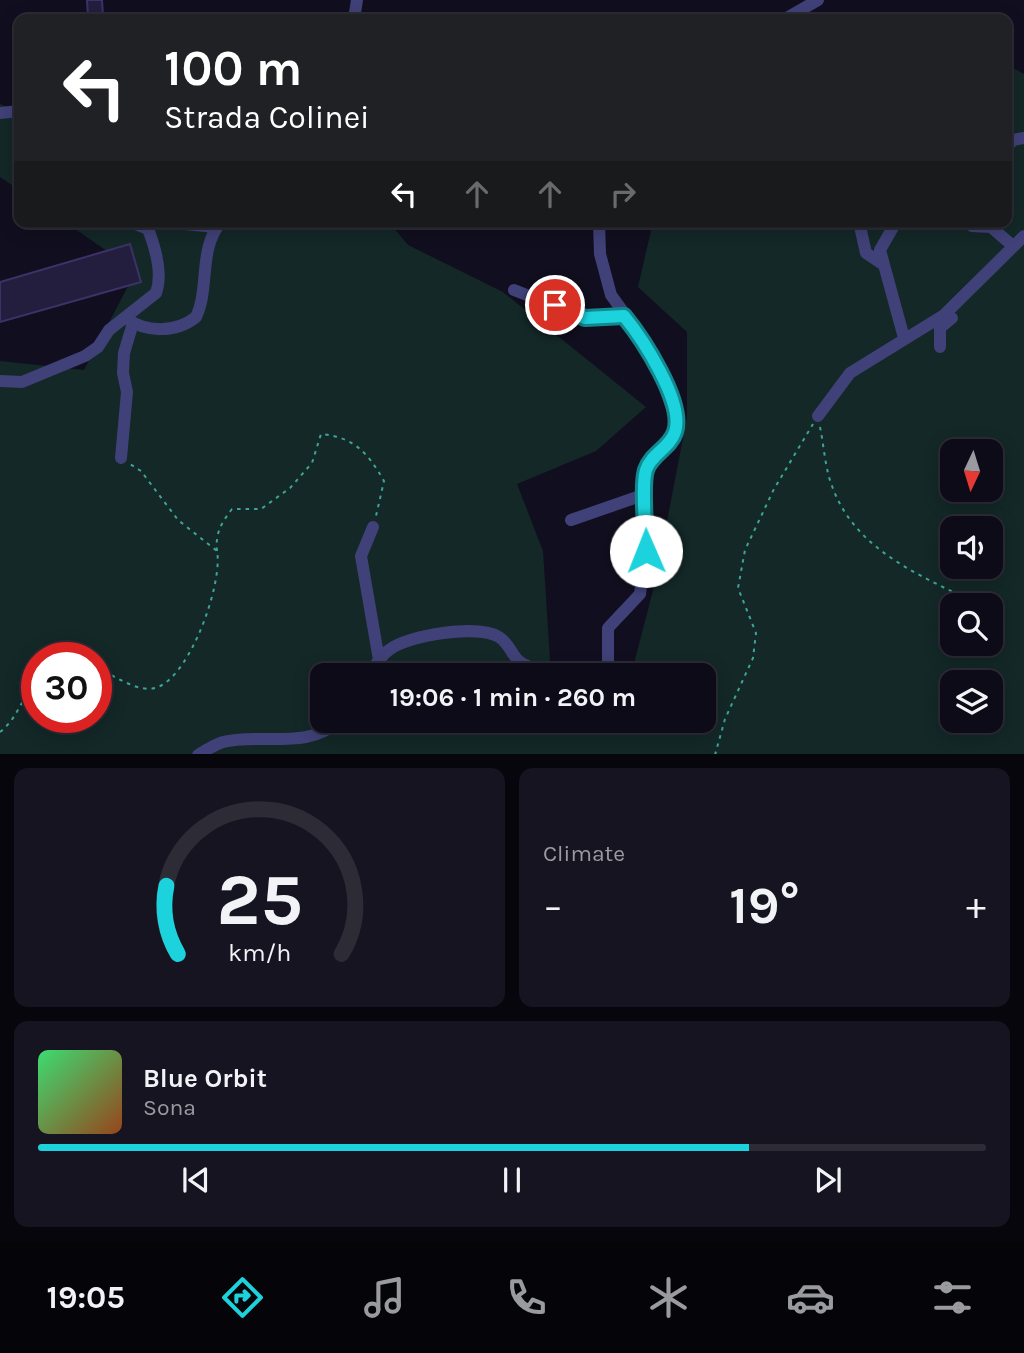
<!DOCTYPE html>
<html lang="en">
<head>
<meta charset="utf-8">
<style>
	body { margin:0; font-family:Karla,sans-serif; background:#161420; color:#f1f3f6; height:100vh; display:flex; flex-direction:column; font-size:26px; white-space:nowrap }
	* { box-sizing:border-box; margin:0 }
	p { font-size:23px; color:#9a9ba1 }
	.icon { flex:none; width:38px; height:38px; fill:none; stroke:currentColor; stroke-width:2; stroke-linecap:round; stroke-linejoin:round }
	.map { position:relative; height:754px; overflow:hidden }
	.details { display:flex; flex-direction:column; gap:14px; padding:14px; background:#07060d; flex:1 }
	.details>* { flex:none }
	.top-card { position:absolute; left:14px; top:14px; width:998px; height:214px; border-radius:14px; box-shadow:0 4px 18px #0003,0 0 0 2px #2d2b36; background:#202124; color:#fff; overflow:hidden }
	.needle { width:46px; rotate:184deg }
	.tools { position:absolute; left:940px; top:439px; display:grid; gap:14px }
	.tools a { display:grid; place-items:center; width:63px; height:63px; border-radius:14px; background:#0d0b17; box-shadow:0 4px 18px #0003,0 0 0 2px #2d2b36; font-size:35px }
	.speed { position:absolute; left:21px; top:642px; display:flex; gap:14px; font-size:35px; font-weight:700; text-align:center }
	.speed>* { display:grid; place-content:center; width:91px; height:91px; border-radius:50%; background:#0d0b17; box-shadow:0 4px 18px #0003,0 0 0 2px #2d2b36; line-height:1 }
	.speed .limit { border:10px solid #d22; background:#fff; color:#111 }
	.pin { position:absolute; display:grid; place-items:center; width:60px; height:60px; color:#fff; margin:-30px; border:4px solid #fff; border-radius:50%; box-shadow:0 2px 7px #0007 }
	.me { position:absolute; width:77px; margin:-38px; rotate:359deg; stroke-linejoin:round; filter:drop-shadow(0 0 5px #0008) }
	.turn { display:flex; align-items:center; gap:24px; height:147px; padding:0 35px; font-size:32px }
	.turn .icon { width:91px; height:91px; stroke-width:2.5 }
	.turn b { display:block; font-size:49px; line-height:60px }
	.lanes { display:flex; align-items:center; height:66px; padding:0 35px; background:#0003; justify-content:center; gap:35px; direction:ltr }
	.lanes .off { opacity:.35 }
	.big { font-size:52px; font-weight:700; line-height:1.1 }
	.details .tile { flex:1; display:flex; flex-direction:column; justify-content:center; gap:10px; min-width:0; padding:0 24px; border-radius:14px; background:#161420 }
	.details .dial { align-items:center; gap:0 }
	.dial svg { height:182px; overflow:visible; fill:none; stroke:#2d2b36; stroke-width:7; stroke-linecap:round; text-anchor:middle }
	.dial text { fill:#f1f3f6; stroke:none }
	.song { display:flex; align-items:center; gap:21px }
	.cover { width:84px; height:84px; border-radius:10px; background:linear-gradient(135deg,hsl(140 70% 55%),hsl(20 70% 35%)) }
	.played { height:7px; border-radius:4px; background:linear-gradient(90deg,#1cd2dc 75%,#2d2b36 75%) }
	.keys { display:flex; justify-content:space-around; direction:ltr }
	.heat { display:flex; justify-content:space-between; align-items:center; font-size:38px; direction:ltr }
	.details .tiles { flex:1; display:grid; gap:14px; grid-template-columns:1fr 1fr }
	.tile:last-child { grid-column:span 2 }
	.trip { position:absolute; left:310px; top:663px; width:406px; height:70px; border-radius:14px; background:#0d0b17; box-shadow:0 4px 18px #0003,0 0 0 2px #2d2b36; font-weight:700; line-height:70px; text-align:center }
	.menu { display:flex; height:112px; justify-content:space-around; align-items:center; background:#050409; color:#9a9ba1 }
	.menu .icon { width:49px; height:49px }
	.menu .active { color:#1cd2dc }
	.menu b { font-size:32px; color:#f1f3f6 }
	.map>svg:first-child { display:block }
	.green { fill:#132827; fill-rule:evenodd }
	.building { fill:#231e3e; stroke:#3b3367; stroke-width:2 }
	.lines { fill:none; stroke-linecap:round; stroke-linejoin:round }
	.path { stroke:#3da499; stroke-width:2; stroke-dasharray:3.5 5; stroke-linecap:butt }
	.minor { stroke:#404178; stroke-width:12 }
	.route-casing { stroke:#12888f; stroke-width:18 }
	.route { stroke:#1cd2dc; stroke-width:12 }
</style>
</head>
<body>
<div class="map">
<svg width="1024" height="755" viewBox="0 0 1024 755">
	<rect width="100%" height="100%" fill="#110f1f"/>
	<path class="green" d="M1006 64 1024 74V754H0V361L84 370 136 271 65 222H389L408 245 503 292 646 407 596 451 517 484 543 551 550 661 559 675 322 676V721H704V676L631 675 656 579 687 417V332L638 287 653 222H1006ZM952 452H990V490H952ZM952 528H990V567H952ZM952 606H990V644H952ZM37 658H96V718H37ZM952 682H990V721H952Z
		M0 104 19 111V190L0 177Z"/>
	<path class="building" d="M87 0H102L103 16 88 17Z
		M130 244 141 282 0 322V282Z"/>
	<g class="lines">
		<path class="path" d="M820 427C824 446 825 468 832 486 853 544 906 569 959 595
			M217 551C215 533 222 522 232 509H261L290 488 312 463 321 434C354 437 368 453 384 481L376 516
			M96 669C115 674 138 695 158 687 191 674 223 583 217 551L178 520 141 471 130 464
			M0 732C19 717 23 695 37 677
			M715 755 725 719 753 658 756 633 738 588 745 550 774 489 813 424"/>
		<path class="minor" d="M354 19 357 0
			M785 19 818 0
			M0 113 19 111
			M1006 148 1013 140 1024 138
			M164 222 216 227
			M859 222 866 253 884 265
			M896 222 880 250 904 338
			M972 226 991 227 1013 246
			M514 290 585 318 624 316
			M126 318C146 333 176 333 196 317 210 288 198 249 221 222
			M940 347V328L952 318
			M0 381 22 382 85 356 98 347 109 330 156 293C163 274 155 247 148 229L130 222
			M818 416 850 373 944 315 1024 236
			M121 458 127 392 123 373 124 353 133 323
			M571 520 646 494
			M373 527 361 556 379 660
			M369 676C374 667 380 656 389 650 408 635 478 624 499 637 509 643 512 656 520 662 537 674 595 682 608 665V628L640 594 646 551 645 476 651 461 673 437 676 420 653 353 611 295 600 254 599 222
			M198 755C206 750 214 745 223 742 258 733 311 750 338 721"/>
	</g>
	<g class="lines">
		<g class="route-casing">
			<path id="route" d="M555 305 585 318 624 316C642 338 685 403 675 432 670 448 651 454 646 470 641 486 646 532 646 551"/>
		</g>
		<use href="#route" class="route"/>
	</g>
</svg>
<div class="tools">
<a><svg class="needle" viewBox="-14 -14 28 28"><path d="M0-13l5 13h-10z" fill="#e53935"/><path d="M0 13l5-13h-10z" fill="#9a9ba1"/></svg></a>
<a><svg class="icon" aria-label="sound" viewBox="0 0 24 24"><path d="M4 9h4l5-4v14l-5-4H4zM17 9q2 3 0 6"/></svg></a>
<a><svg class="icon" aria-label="search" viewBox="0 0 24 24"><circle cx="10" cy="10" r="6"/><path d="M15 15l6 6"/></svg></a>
<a><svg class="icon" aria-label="layers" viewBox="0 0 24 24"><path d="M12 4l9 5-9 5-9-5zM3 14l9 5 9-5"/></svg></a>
</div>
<div class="speed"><div class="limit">30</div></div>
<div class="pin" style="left:555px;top:305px;background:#d93025"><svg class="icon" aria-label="arrive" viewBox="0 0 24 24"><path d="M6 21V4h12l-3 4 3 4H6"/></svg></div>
<svg class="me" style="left:646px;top:551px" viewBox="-20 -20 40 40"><circle r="19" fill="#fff"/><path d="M0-13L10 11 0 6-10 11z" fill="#1cd2dc"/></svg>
<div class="trip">19:06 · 1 min · 260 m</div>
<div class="top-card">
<div class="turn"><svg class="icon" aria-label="left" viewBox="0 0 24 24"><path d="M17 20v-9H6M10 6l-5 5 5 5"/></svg><div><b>100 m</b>Strada Colinei</div></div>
<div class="lanes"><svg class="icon" aria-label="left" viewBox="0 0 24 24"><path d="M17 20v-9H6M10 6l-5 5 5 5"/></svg><svg class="icon off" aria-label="ahead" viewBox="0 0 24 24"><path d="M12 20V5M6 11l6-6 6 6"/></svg><svg class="icon off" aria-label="ahead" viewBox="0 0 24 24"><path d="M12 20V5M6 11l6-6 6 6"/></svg><svg class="icon off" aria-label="right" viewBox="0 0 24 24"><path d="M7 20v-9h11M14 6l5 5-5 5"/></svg></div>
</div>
</div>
<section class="details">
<div class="tiles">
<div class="tile dial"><svg viewBox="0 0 100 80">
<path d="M14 69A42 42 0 1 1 86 69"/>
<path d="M14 69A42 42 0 0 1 9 39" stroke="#1cd2dc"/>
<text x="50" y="56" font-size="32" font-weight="700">25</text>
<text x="50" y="72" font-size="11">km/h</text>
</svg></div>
<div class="tile"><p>Climate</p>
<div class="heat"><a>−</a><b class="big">19°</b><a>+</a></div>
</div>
<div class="tile">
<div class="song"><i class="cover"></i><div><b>Blue Orbit</b><p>Sona</p></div></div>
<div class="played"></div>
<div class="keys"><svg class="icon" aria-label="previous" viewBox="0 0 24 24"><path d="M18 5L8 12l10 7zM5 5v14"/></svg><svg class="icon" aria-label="pause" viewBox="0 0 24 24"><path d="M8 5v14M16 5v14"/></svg><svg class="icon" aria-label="next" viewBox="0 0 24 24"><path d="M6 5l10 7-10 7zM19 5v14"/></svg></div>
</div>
</div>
</section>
<nav class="menu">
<b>19:05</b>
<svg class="icon active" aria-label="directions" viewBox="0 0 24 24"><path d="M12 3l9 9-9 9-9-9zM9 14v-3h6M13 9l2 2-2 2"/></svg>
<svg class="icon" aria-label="music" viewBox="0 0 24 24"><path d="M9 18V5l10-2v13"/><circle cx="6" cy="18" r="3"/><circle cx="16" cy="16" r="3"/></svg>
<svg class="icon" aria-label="phone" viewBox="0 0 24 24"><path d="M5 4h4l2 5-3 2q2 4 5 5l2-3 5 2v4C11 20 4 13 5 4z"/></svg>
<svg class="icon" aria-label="climate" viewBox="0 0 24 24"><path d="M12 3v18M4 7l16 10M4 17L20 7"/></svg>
<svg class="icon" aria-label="car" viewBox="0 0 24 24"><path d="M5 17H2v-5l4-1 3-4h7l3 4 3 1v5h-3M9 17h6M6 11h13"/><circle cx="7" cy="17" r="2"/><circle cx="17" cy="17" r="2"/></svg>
<svg class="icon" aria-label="filters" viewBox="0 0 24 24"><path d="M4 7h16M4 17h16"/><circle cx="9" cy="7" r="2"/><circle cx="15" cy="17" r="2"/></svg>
</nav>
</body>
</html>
